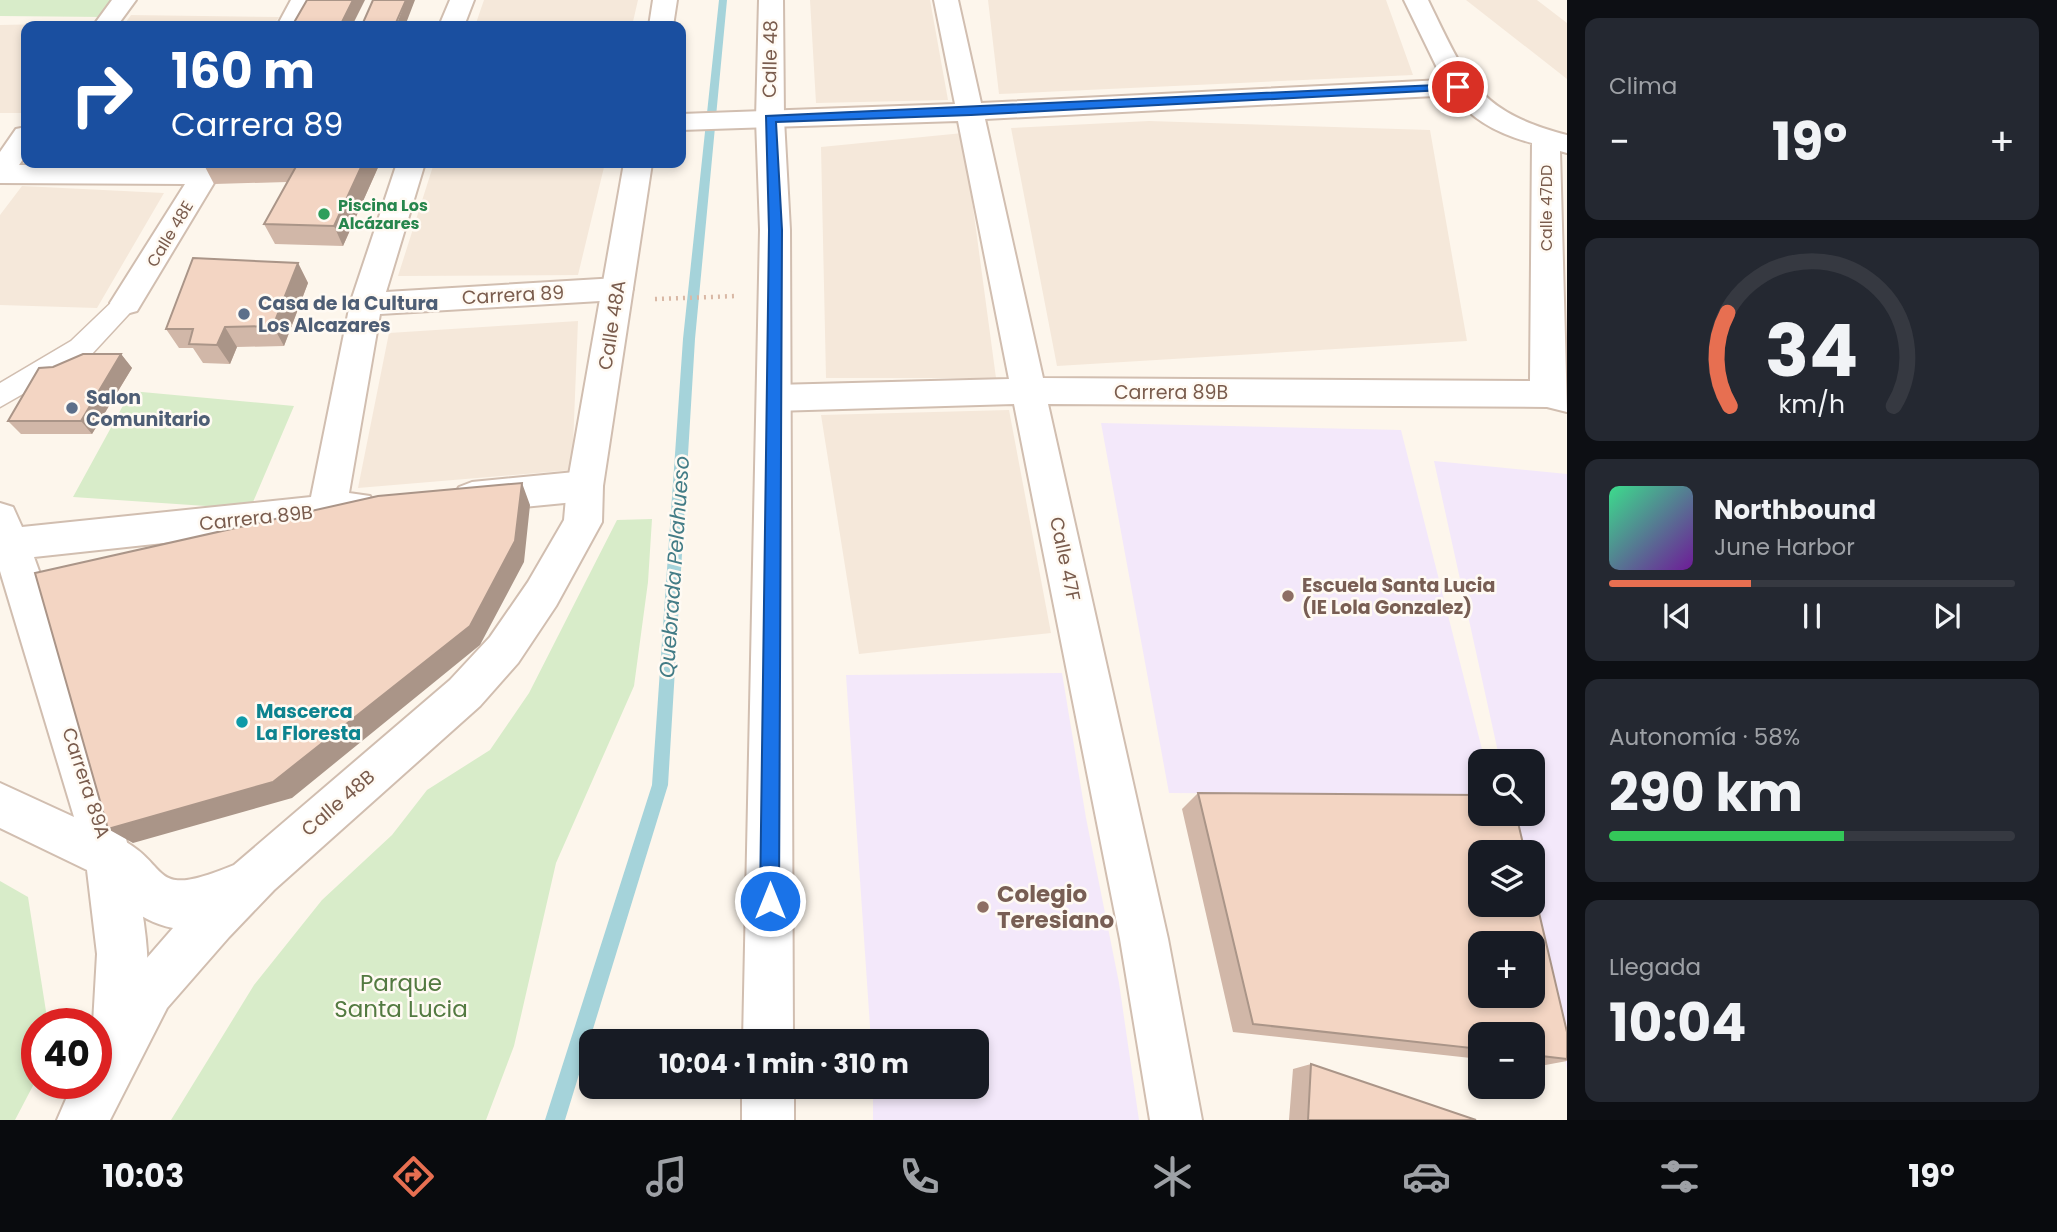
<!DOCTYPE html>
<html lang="es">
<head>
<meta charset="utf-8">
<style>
	body { margin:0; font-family:Poppins,sans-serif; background:#242831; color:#f1f3f6; height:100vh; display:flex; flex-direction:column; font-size:26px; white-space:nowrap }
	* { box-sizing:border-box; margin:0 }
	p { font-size:23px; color:#9ea1a6 }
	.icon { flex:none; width:38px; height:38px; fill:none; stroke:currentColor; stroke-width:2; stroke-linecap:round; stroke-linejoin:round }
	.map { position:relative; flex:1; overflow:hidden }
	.side { display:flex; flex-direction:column; gap:18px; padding:18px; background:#0d0f14; width:490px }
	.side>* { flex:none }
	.top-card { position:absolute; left:21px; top:21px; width:665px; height:147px; border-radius:14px; box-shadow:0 4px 10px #0003; background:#1a4fa0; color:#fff; overflow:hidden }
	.controls { position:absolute; left:1468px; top:749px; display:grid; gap:14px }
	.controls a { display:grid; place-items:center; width:77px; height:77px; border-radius:14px; background:#171b24; box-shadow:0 4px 10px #0003; font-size:35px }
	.speed { position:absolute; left:21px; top:1008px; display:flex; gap:14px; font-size:35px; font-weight:700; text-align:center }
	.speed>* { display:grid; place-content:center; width:91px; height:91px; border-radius:50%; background:#171b24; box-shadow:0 4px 10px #0003; line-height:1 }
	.speed .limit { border:10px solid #d22; background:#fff; color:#111 }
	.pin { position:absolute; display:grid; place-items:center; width:60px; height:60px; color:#fff; margin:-30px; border:4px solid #fff; border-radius:50%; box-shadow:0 2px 7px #0007 }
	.me { position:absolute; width:77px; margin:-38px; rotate:0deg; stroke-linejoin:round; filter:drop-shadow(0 0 5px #0008) }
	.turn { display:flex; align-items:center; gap:24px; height:147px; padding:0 35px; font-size:32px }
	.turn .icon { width:91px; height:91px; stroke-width:2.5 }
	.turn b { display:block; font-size:49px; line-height:60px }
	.big { font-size:52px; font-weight:700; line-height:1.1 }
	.side .widget { flex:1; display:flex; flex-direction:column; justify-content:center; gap:10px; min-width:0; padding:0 24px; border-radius:14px; background:#242831 }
	.side .dial { align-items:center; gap:0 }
	.dial svg { height:182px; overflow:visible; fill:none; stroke:#363941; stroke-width:7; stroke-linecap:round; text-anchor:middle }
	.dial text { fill:#f1f3f6; stroke:none }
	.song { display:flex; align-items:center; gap:21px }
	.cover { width:84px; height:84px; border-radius:10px; background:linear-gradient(135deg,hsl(150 70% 55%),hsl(280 70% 35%)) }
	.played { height:7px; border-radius:4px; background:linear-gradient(90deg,#e76f51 35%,#363941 35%) }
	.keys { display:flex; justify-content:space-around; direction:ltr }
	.heat { display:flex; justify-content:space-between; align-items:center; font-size:38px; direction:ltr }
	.charge { height:10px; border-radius:5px; background:linear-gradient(90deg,#34c759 58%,#363941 0) }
	.trip { position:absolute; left:579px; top:1029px; width:410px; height:70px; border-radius:14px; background:#171b24; box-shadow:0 4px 10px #0003; font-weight:700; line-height:70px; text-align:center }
	.tab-bar { display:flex; height:112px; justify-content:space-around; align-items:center; background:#090b0e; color:#9ea1a6 }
	.tab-bar .icon { width:49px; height:49px }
	.tab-bar .selected { color:#e76f51 }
	.tab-bar b { font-size:32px; color:#f1f3f6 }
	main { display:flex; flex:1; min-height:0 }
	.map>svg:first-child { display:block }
	.residential { fill:#f5e8da }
	.education { fill:#f3e8fa }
	.green { fill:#d8ecc9 }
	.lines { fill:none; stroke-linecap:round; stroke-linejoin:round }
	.stream { fill:#a5d3da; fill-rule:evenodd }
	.pedestrian-casing { stroke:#d1beb0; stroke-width:3 }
	.minor-casing { stroke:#d1beb0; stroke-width:4 }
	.tertiary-casing { stroke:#d1beb0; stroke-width:4 }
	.path { stroke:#d9b8a5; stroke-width:4.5; stroke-dasharray:2 5; stroke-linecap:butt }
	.pedestrian { fill:#fff; fill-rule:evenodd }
	.minor { fill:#fff; fill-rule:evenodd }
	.tertiary { fill:#fff; fill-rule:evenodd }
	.wall { fill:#d1b7a8 }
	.shaded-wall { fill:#aa9588 }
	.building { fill:#f3d5c3; stroke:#aa9588; stroke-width:2; fill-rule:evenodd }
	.route { fill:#1a73e8; stroke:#114b97; stroke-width:2 }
	.leisure-dot { fill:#2e9e5b; stroke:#fffaf3; stroke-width:2.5 }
	.service-dot { fill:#5c6f8a; stroke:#fffaf3; stroke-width:2.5 }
	.education-dot { fill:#8d6e63; stroke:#fffaf3; stroke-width:2.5 }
	.culture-dot { fill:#0f9aa8; stroke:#fffaf3; stroke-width:2.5 }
	.labels { text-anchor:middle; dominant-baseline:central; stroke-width:5; stroke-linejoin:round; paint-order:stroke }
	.far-leisure-label { font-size:16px; font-weight:bold; fill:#27864d; stroke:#fffaf3; text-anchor:start }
	.far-street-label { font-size:16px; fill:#7a5c4d; stroke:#fffaf3 }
	.street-label { font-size:19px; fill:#7a5c4d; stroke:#fffaf3 }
	.service-label { font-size:19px; font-weight:bold; fill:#4e5e75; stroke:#fffaf3; text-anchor:start }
	.education-label { font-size:19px; font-weight:bold; fill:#785e54; stroke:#fffaf3; text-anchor:start }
	.culture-label { font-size:19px; font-weight:bold; fill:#0d838f; stroke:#fffaf3; text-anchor:start }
	.water-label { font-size:21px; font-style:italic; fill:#437c86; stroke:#fffaf3 }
	.near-education-label { font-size:23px; font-weight:bold; fill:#785e54; stroke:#fffaf3; text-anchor:start }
	.near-park-label { font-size:23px; fill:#537a41; stroke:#fffaf3 }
</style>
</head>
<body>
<main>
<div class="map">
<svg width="1567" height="1120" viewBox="0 0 1567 1120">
	<rect width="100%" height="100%" fill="#fdf6ec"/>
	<path class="residential" d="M484 0H638L632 26H475Z
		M810 0H930L948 100 816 103Z
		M988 0H1386L1413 75 999 94Z
		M1466 0H1537L1567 23V79Z
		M131 15 279 17 273 26H123Z
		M97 23 94 26H26V113H0V25Z
		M1149 121 1430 130 1467 341 1057 366 1011 128Z
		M963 133 996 378H826L821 147Z
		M434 163H605L578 275 398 276Z
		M22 186 164 193 97 308 0 305V215Z
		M578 321 572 470 358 488 389 333Z
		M1009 410 1051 633 859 654 821 415Z"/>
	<path class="education" d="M1101 423 1401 430 1485 761H1480V795L1169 793Z
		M1434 461 1567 474V1070L1531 905 1533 852H1519L1511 814H1533V761H1500Z
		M1062 673 1086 818 1119 983 1139 1120H873V1087H976V1041H871L846 675Z"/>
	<path class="green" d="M0 0H118L106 17 0 16Z
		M131 391 294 406 250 509 73 497Z
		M652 519 648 582 634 686 556 863 514 1046 486 1120H171L254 985 322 900 392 835 427 790 490 750 529 693 617 520Z
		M0 881 28 897 48 1024H37V1078L15 1120H0Z"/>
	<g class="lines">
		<path class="stream" d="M719 0H727L695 339 668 785 565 1120H545L652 785 683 339Z"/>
		<g class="pedestrian-casing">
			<path id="pedestrian" d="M126 294 135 297 139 303 91 355 0 407V383L71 341 117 297Z"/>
		</g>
		<g class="minor-casing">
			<path id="minor" d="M112 0H136L117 26H93Z
				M291 0H315L301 26H277Z
				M450 0H474L464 26H439Z
				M934 0H958L981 103 1443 80 1404 0H1428C1466 78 1477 112 1567 135V153L1560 151 1567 412 1547 407 1048 404 1168 939 1202 1120H1150L1120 939 1014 404 774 411 762 407 757 398 762 389 774 385 1009 379 958 121 681 130V114L955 104ZM1454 95C1472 121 1502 135 1532 143L1530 381 1043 378 985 119Z
				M26 127V155L19 165 196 166 198 163H226L137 311 126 314 115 311 110 303 185 184 0 183V152L16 129Z
				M397 163H425L386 292 617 278 628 281 633 289 628 297 617 300 380 314 349 493 370 496 376 507 370 518 357 522 34 557C53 609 69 662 86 714 119 812 175 960 133 1061L115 1068 96 1059V1024H93L97 954 87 870 0 828V783L74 817 0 571V503L13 507 22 527 311 497 350 304Z
				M585 471 598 476 603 486 598 496 585 501 472 512 459 507 454 497 459 487 472 482Z"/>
		</g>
		<g class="tertiary-casing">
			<path id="tertiary" d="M653 0H677L673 26H649Z
				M759 0H783L784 119 790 230 793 1041H743L760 230 756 119Z
				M624 163H652L603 486 602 522 556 606 518 663 480 706 274 890 229 937 167 1008 110 1120H57L73 1083H96V1036L133 974 173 928C137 921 101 890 87 857L94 841 110 834C177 862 142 903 234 865L450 680 490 637 528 582 564 520 567 486Z
				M742 1087H794V1120H742Z"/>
		</g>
		<path class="path" d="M655 299 737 296"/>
		<use href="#pedestrian" class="pedestrian"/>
		<use href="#minor" class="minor"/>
		<use href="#tertiary" class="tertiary"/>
	</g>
	<path class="wall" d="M203 163H380L343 246 275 244 264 224 287 182 214 184Z
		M298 263 308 283 284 346 237 347 230 364 203 363 193 348H179L166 329Z
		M121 354 132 368 92 434H21L8 421 53 367Z
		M1198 793 1567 1032V1061L1540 1066 1533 1065V1034H1480V1059L1233 1032 1182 809Z
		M1311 1064 1476 1120H1289L1293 1069Z"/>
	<path class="shaded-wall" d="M353 0H365L352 26H340Z
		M406 0H415L405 26H396Z
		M363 163H380L343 246 334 226Z
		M298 263 308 283 284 346 273 326Z
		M225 327 237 347 230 364 217 345Z
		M121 354 132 368 92 434 81 421Z
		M522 483 530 505 524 562 480 645 292 798 133 843 108 829Z"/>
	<path class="building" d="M307 0H353L340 26H292Z
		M373 0H406L395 25H362Z
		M298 163H363L334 226 264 224Z
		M193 258 298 263 273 326 225 327 217 345 189 344 193 329H166Z
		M83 354H121L81 421H8L39 368 53 367Z
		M522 483 515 541 470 626 273 782 108 829 35 573 378 496Z
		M1198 793 1480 795V814H1516L1525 852H1480V905H1533V887L1567 1032V1059L1533 1055V1034H1480V1049L1253 1024ZM1480 943H1533V996H1480Z
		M1311 1064 1476 1120H1308Z"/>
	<path class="route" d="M1458 84 1462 85V89L971 115 776 122 782 230 779 901 777 908 770 911 763 908 760 901 769 230 766 116Z"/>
	<circle class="leisure-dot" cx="324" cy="214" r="7"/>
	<g class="service-dot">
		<circle cx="244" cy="314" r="7"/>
		<circle cx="72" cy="408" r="7"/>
	</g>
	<g class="education-dot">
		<circle cx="1288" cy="596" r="7"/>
		<circle cx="983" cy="907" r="7"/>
	</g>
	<circle class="culture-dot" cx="242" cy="722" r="7"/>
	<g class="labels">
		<g class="far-leisure-label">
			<text x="338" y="205">Piscina Los<tspan x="338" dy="18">Alcázares</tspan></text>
		</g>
		<g class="far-street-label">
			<text transform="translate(1546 208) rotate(-90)">Calle 47DD</text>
			<text transform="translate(170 234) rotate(-59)">Calle 48E</text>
		</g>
		<g class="street-label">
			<text transform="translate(770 59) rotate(-89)">Calle 48</text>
			<text transform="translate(513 295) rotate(-3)">Carrera 89</text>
			<text transform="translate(612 325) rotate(-81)">Calle 48A</text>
			<text x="1171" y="392">Carrera 89B</text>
			<text transform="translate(256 518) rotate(-6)">Carrera 89B</text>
			<text transform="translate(1065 559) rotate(78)">Calle 47F</text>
			<text transform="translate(86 783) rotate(72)">Carrera 89A</text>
			<text transform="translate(338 803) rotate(-41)">Calle 48B</text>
		</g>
		<g class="service-label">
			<text x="258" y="303">Casa de la Cultura<tspan x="258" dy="22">Los Alcazares</tspan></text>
			<text x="86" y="397">Salon<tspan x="86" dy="22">Comunitario</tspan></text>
		</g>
		<g class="education-label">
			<text x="1302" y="585">Escuela Santa Lucia<tspan x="1302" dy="22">(IE Lola Gonzalez)</tspan></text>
		</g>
		<g class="culture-label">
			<text x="256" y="711">Mascerca<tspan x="256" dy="22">La Floresta</tspan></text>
		</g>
		<g class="water-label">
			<text transform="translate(674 567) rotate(-86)">Quebrada Pelahueso</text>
		</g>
		<g class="near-education-label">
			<text x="997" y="894">Colegio<tspan x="997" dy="26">Teresiano</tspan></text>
		</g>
		<g class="near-park-label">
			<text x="401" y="983">Parque<tspan x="401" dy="26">Santa Lucia</tspan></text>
		</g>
	</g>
</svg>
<div class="controls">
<a><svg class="icon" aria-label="search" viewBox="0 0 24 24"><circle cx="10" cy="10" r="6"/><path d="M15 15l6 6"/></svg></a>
<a><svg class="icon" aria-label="layers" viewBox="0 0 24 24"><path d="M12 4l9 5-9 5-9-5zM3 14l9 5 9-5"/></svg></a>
<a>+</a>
<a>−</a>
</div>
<div class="speed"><div class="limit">40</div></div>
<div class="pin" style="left:1458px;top:87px;background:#d93025"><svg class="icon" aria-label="arrive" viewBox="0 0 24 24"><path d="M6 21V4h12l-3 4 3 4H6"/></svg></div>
<svg class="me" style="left:770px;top:901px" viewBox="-20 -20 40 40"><circle r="17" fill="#1a73e8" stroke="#fff" stroke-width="3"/><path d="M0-11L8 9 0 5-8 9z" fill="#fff"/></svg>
<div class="trip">10:04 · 1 min · 310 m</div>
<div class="top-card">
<div class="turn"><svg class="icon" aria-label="right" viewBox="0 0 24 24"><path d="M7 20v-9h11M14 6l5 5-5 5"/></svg><div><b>160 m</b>Carrera 89</div></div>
</div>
</div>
<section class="side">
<div class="widget"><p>Clima</p>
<div class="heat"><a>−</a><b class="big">19°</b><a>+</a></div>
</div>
<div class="widget dial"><svg viewBox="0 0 100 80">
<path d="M14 69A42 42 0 1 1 86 69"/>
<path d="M14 69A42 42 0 0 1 13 28" stroke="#e76f51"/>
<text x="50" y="56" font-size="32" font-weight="700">34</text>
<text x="50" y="72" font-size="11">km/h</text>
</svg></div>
<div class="widget">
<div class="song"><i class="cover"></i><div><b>Northbound</b><p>June Harbor</p></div></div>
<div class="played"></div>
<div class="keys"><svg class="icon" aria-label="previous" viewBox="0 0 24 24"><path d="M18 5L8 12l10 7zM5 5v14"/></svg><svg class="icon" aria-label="pause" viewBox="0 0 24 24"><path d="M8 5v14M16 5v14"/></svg><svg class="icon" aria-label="next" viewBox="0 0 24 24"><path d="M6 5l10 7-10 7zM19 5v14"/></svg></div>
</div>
<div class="widget"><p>Autonomía · 58%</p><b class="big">290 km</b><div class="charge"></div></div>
<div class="widget"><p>Llegada</p><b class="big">10:04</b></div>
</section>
</main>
<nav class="tab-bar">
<b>10:03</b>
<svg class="icon selected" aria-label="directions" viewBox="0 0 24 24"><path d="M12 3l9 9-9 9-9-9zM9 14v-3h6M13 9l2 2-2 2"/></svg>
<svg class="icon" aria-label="music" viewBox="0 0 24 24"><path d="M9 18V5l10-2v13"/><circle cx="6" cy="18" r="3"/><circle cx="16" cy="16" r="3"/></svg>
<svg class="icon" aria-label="phone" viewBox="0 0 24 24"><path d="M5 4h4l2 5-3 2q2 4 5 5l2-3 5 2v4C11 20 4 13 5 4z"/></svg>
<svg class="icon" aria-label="climate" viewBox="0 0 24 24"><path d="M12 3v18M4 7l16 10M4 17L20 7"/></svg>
<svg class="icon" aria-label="car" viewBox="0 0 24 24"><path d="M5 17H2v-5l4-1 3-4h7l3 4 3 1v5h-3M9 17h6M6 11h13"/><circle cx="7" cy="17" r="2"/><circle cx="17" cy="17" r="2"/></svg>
<svg class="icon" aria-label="filters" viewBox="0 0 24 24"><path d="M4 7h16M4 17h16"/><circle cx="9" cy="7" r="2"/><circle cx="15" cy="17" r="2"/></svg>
<b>19°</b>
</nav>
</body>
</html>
